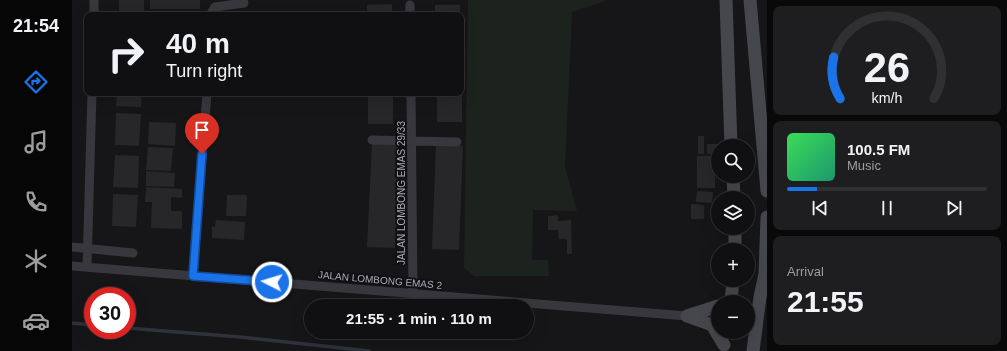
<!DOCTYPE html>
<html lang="en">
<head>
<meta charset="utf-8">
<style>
	body { margin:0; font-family:Arial,sans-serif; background:#1e1e20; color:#f1f3f6; height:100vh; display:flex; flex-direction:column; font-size:15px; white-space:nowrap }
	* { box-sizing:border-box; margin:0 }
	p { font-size:13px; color:#9c9d9f }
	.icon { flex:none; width:22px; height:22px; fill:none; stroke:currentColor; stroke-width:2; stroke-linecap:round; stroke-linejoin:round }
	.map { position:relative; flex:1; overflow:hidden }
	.sheet { display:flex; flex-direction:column; gap:6px; padding:6px; background:#09090a; width:240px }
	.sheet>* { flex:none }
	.top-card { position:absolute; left:12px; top:12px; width:380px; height:84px; border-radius:8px; box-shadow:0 4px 16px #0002,0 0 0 1px #303032; background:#101012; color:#f1f3f6; overflow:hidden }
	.controls { position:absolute; left:639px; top:139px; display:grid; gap:8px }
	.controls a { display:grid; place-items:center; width:44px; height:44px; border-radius:50%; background:#101012; box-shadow:0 4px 16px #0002,0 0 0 1px #303032; font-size:20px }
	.speed { position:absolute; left:12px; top:287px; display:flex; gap:8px; font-size:20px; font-weight:700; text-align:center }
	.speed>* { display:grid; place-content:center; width:52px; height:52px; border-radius:50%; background:#101012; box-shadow:0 4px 16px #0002,0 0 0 1px #303032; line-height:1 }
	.speed .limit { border:6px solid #d22; background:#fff; color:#111 }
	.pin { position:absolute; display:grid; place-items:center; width:34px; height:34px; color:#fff; margin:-41px -17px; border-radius:50% 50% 50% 0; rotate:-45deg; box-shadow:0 0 4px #0007 }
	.pin .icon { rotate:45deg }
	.me { position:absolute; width:44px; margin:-22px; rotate:275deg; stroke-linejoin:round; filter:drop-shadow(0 0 3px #0008) }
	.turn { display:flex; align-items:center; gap:14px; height:84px; padding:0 16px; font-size:18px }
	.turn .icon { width:52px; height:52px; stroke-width:2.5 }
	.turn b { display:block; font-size:28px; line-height:34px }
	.big { font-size:30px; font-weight:600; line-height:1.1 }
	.sheet .tile { flex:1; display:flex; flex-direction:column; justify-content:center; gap:6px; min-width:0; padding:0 14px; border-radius:8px; background:#1e1e20 }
	.sheet .dial { align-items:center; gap:0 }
	.dial svg { height:104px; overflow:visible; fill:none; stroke:#303032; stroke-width:7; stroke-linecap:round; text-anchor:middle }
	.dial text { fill:#f1f3f6; stroke:none }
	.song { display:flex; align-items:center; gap:12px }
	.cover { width:48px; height:48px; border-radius:6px; background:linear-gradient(135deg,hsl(130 70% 55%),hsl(160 70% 35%)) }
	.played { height:4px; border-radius:2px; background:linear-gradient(90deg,#1a73e8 15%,#303032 15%) }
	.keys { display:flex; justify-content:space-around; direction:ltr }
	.trip { position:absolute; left:232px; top:299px; width:230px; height:40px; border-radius:20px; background:#101012; box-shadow:0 4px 16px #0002,0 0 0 1px #303032; font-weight:600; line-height:40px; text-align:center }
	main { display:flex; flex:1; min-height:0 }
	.tabs { display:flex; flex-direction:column; width:72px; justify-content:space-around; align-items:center; background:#060607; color:#9c9d9f }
	.tabs .icon { width:28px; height:28px }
	.tabs .selected { color:#1a73e8 }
	.tabs b { font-size:18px; color:#f1f3f6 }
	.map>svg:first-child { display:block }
	.green { fill:#1c231f }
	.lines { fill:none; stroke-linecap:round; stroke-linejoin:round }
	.stream { stroke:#2d323b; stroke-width:3.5 }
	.building { fill:#272629 }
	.street { stroke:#38373d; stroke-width:9 }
	.secondary { stroke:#46464d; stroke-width:13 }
	.route-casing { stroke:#114b97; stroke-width:10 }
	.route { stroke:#1a73e8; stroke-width:7 }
	.labels { text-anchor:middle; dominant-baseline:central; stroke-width:4; stroke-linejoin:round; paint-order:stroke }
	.street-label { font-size:10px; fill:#a9abb7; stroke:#111113 }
</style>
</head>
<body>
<main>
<nav class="tabs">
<b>21:54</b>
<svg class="icon selected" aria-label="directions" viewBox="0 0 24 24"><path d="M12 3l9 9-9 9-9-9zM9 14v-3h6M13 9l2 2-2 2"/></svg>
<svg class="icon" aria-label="music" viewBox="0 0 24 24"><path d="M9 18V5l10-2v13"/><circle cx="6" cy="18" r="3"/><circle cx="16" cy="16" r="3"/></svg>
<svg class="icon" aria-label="phone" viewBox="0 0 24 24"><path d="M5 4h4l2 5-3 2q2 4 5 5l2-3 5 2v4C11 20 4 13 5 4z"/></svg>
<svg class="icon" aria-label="climate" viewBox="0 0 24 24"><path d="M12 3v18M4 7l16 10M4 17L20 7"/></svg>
<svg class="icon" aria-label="car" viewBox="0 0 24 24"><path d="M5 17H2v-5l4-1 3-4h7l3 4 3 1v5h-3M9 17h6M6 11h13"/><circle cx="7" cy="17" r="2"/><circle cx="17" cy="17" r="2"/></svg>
</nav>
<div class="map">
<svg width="695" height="351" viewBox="0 0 695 351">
	<rect width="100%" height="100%" fill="#161618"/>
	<path class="green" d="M396 0H536L500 12 493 167 505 211 461 210 460 260H476L477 276H402L392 268Z"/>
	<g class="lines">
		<path class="stream" d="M0 323 21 325
			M55 328 168 337 297 351"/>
	</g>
	<path class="building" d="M47 0H72V15H47Z
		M78 0H128V9H78Z
		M320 4V15H295V5Z
		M363 5H388V15H363Z
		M45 93H70L69 107 44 106Z
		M296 93H321V124H296Z
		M365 93H390V122H365Z
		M44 113 69 114 67 146 43 145Z
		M77 122 104 123 103 146 76 144Z
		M626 136H632V154H626Z
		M300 143 327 144 323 248 295 247Z
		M635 144H650V146H646V154H635Z
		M364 145 391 146 387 250 360 249Z
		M76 147 101 148 99 171 74 170Z
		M43 155 67 156 66 188 41 187Z
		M625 156H643V188H625Z
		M74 171 103 173 102 187 74 186Z
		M74 187 110 189V198L99 197V211H110V229L79 228 80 202H73Z
		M625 191 641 192 640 203 624 202Z
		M41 194 66 195 64 227 40 226Z
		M155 195H175L174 216H154Z
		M619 204 632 205V219H619Z
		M486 215V221L499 220 500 254H495V239H487L486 230H476V216Z
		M144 220 173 222 172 240 140 238V226L143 227Z"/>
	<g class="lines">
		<path class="street" d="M338 5V15
			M22 15V0
			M138 15 143 7 172 3
			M339 93 341 293
			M300 140 385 142
			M0 247 61 253
			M0 266 615 316
			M15 267 20 93
			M121 276 135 93"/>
		<path class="secondary" d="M654 0 659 146
			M678 0 695 191
			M661 176 662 198
			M663 228V250
			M659 302 661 280
			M615 316 640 325 652 345
			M615 316 646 306
			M681 351 688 297 693 274 695 217"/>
	</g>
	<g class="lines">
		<g class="route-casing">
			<path id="route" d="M130 154 121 276 200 282"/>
		</g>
		<use href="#route" class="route"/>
	</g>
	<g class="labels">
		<g class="street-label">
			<text transform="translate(329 193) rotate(-90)">JALAN LOMBONG EMAS 29/33</text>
			<text transform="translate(308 280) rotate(5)">JALAN LOMBONG EMAS 2</text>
		</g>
	</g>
</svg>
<div class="controls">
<a><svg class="icon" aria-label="search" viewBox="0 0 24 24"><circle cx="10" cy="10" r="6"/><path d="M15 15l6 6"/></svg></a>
<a><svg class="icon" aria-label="layers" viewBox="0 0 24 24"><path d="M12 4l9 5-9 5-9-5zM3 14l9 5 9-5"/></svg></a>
<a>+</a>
<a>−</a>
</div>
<div class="speed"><div class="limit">30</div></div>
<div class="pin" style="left:130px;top:154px;background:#d93025"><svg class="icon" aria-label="arrive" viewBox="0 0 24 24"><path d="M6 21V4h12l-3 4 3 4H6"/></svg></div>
<svg class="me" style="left:200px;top:282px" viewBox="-20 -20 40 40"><circle r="17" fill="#1a73e8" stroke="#fff" stroke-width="3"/><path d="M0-11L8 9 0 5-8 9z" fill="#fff"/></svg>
<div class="trip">21:55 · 1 min · 110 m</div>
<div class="top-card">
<div class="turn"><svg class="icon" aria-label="right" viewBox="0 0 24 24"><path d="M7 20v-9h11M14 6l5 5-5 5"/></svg><div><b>40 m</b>Turn right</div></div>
</div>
</div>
<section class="sheet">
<div class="tile dial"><svg viewBox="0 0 100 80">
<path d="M14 69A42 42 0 1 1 86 69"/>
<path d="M14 69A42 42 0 0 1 9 37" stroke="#1a73e8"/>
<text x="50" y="56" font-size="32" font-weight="700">26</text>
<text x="50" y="72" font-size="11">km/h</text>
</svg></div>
<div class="tile">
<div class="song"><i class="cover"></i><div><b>100.5 FM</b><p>Music</p></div></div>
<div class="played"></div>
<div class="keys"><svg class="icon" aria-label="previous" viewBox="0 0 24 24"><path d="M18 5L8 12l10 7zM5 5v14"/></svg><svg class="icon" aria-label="pause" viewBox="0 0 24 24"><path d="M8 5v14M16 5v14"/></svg><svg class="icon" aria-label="next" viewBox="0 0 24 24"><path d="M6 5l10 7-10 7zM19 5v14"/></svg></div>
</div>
<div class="tile"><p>Arrival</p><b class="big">21:55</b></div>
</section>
</main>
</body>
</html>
